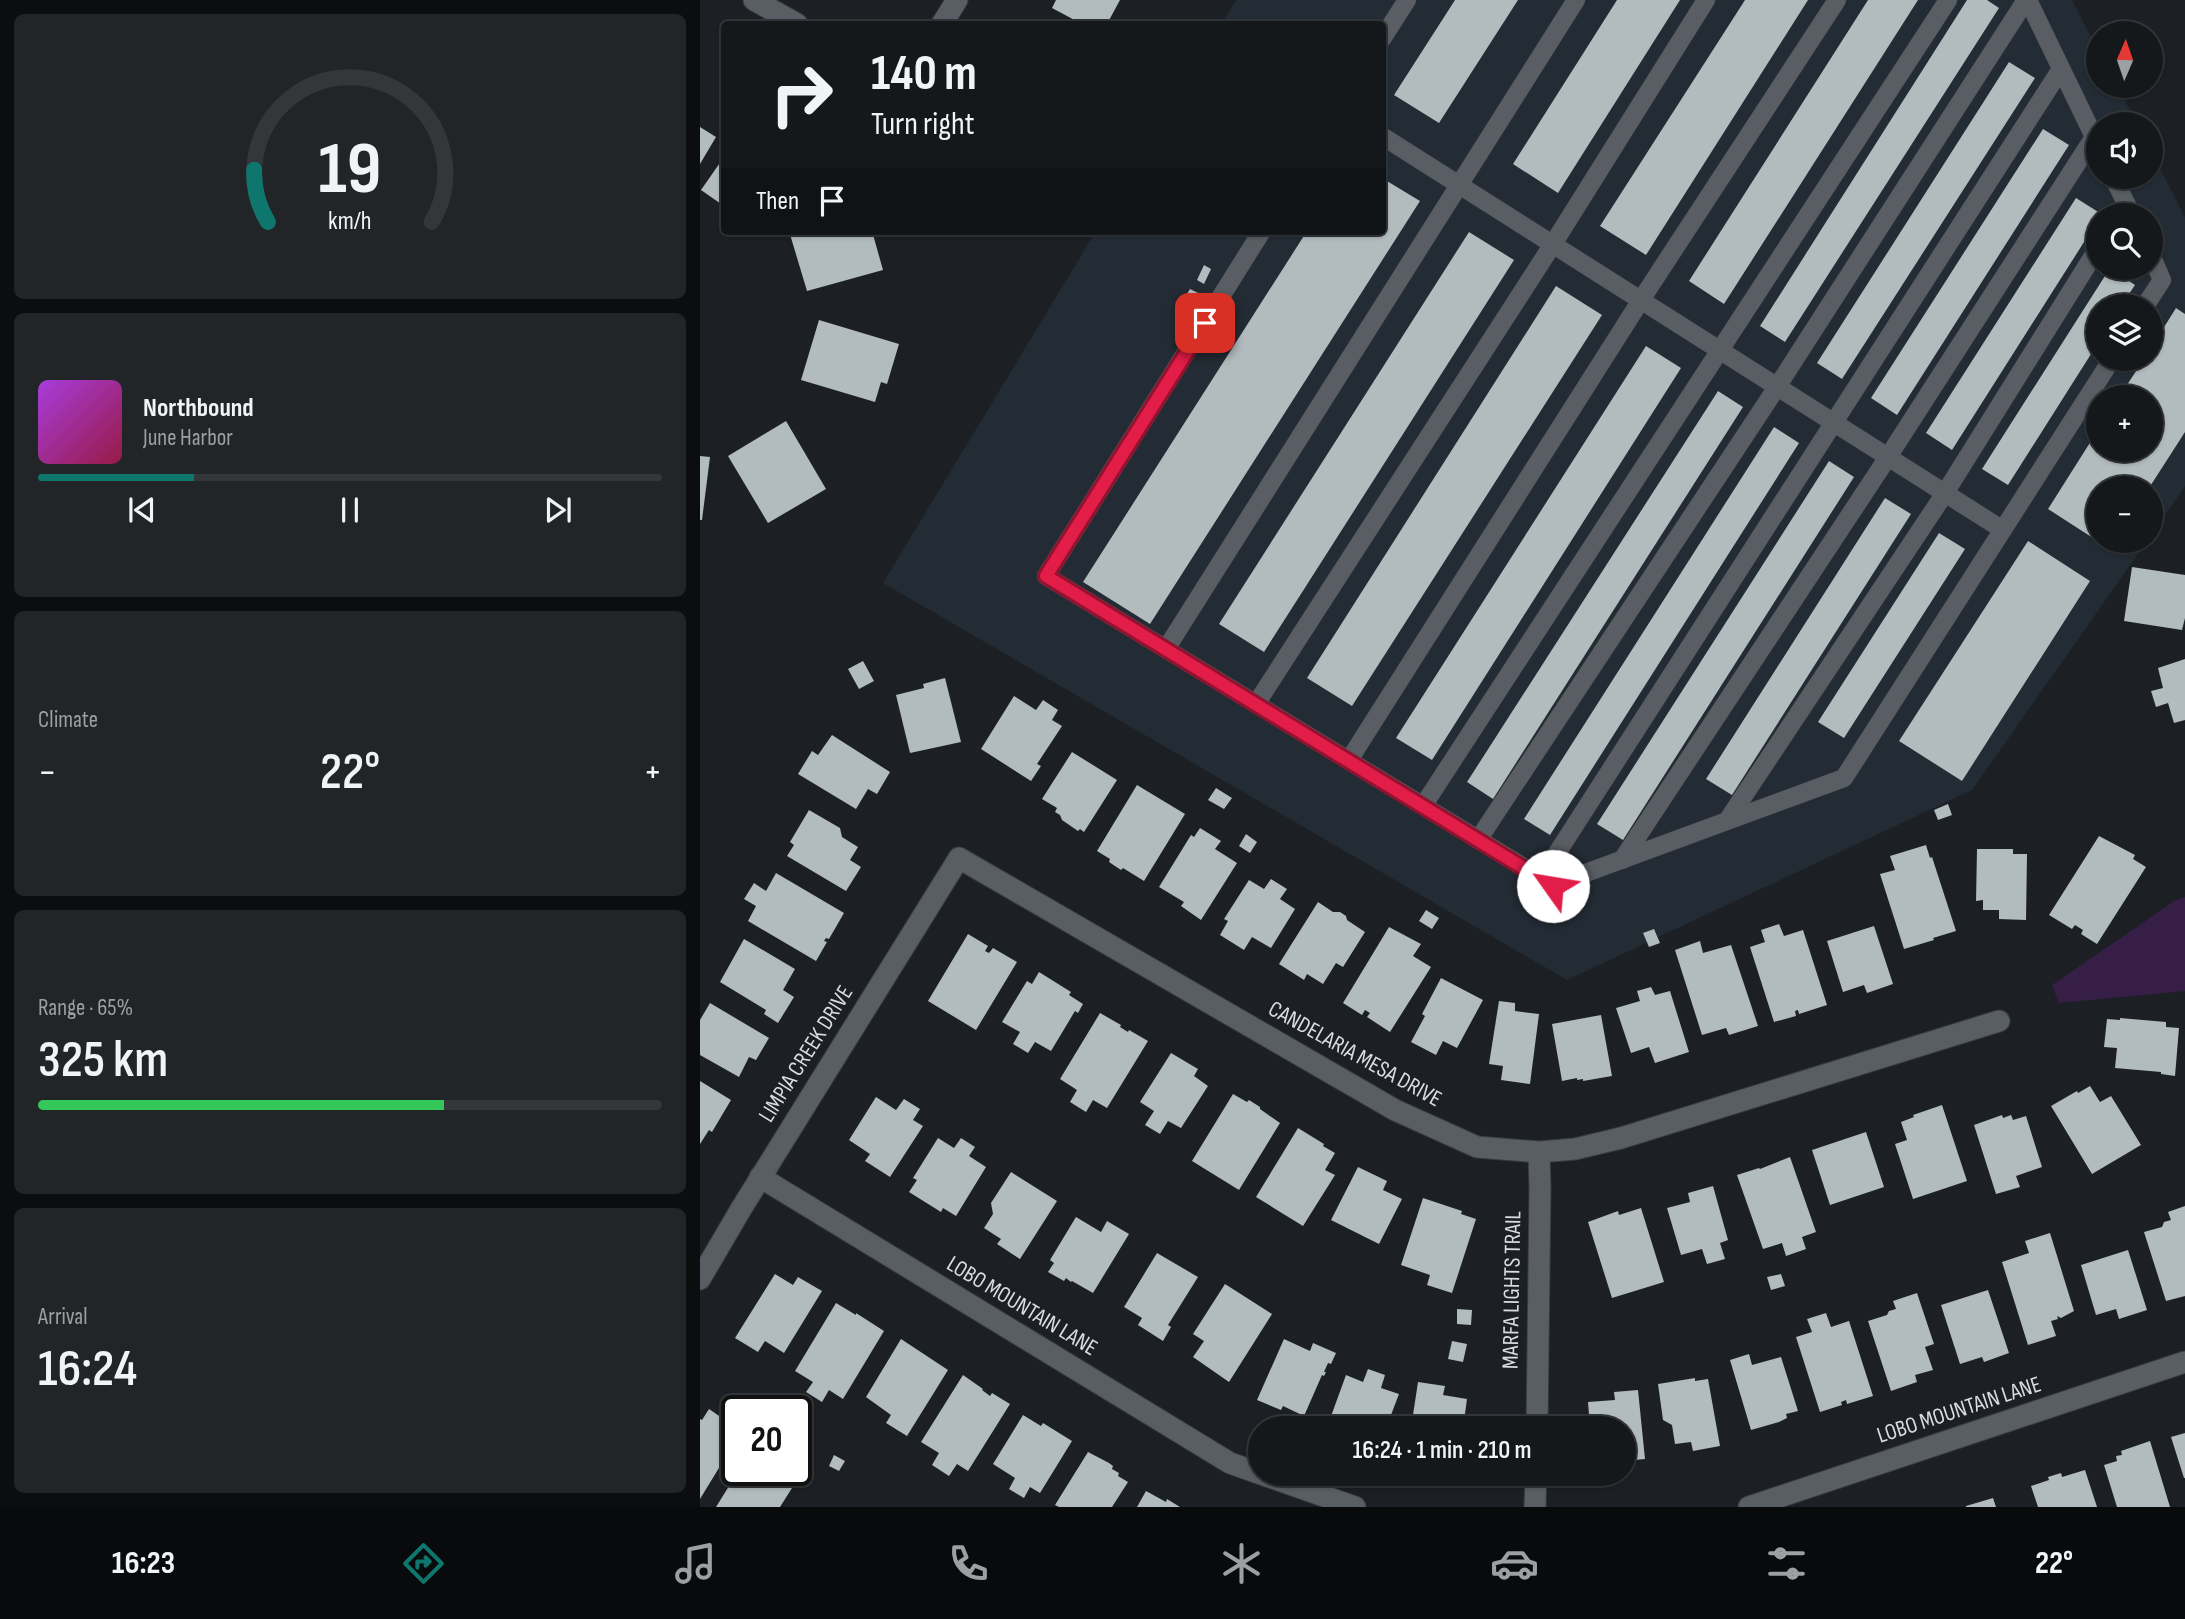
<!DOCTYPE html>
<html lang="en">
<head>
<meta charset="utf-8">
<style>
	body { margin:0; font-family:"Sofia Sans Condensed",sans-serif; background:#222528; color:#f1f3f6; height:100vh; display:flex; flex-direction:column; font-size:26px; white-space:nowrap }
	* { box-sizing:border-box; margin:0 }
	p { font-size:23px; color:#9da0a3 }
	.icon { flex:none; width:38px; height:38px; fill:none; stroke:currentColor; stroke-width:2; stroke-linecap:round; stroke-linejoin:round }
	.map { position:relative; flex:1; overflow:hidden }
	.drawer { display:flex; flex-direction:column; gap:14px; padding:14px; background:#0c0d0f; width:700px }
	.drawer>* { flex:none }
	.banner { position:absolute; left:21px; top:21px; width:665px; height:214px; border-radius:7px; box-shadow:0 2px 5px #0004,0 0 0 2px #34373a; background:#15181b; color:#f1f3f6; overflow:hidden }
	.needle { width:46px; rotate:2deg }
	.controls { position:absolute; left:1386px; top:21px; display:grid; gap:14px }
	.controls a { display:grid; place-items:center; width:77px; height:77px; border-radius:50%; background:#15181b; box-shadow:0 2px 5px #0004,0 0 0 2px #34373a; font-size:35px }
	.speed { position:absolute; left:21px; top:1395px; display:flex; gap:14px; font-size:35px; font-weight:700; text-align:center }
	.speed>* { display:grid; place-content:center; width:91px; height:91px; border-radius:50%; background:#15181b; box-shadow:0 2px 5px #0004,0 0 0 2px #34373a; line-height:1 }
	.speed .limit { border:4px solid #111; border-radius:10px; background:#fff; color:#111 }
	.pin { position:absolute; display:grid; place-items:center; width:60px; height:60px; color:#fff; margin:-30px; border-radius:14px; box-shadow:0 4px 10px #0006 }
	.me { position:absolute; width:77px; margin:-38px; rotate:302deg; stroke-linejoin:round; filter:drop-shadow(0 0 5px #0008) }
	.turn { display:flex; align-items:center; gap:24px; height:147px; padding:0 35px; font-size:32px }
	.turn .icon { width:91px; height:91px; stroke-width:2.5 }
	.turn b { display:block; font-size:49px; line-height:60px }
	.then { display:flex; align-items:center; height:66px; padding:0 35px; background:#0003; gap:14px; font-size:26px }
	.big { font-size:52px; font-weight:600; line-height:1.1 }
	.drawer .tile { flex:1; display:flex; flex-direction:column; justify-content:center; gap:10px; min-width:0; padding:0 24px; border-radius:10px; background:#222528 }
	.drawer .dial { align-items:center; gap:0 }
	.dial svg { height:182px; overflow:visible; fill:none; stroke:#34373a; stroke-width:7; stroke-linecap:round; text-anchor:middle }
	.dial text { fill:#f1f3f6; stroke:none }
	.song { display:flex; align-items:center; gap:21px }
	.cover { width:84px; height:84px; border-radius:10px; background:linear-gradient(135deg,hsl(280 70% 55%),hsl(340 70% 35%)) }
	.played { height:7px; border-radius:4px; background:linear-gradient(90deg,#0f766e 25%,#34373a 25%) }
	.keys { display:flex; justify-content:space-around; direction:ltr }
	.heat { display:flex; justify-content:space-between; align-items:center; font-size:38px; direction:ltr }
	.charge { height:10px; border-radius:5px; background:linear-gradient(90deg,#34c759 65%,#34373a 0) }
	.trip { position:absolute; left:548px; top:1416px; width:388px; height:70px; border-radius:35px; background:#15181b; box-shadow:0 2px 5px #0004,0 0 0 2px #34373a; font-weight:600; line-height:70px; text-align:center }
	.menu { display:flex; height:112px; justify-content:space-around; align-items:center; background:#080a0b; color:#9da0a3 }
	.menu .icon { width:49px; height:49px }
	.menu .selected { color:#0f766e }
	.menu b { font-size:32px; color:#f1f3f6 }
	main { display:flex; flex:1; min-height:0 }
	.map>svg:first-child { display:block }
	.built { fill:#232b34; fill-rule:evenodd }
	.green { fill:#371e46 }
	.building { fill:#b2bbbe }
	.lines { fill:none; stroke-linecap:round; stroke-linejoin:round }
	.service-casing { stroke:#393c40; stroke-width:19 }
	.minor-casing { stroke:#393c40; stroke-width:23 }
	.service { stroke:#595e64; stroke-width:18 }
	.minor { stroke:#595e64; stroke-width:21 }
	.route-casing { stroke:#92132f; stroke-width:18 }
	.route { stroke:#e11d48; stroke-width:12 }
	.labels { text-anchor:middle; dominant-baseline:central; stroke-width:7; stroke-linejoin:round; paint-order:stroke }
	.street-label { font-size:23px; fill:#dadde0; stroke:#1c2024 }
</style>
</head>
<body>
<main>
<section class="drawer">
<div class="tile dial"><svg viewBox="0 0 100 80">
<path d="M14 69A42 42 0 1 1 86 69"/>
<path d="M14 69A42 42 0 0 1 8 46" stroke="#0f766e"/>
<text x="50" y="56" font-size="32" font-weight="700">19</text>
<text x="50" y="72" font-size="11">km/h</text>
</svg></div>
<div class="tile">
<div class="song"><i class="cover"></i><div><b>Northbound</b><p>June Harbor</p></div></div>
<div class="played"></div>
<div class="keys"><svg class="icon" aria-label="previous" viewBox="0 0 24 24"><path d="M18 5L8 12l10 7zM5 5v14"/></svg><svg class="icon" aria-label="pause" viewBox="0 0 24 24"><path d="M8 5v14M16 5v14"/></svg><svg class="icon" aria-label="next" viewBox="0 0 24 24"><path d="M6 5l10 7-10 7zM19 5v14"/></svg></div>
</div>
<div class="tile"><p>Climate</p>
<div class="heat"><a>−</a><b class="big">22°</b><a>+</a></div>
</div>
<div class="tile"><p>Range · 65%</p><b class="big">325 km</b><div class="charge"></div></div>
<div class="tile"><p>Arrival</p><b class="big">16:24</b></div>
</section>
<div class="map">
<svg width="1485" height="1507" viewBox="0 0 1485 1507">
	<rect width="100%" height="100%" fill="#1c2024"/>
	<path class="built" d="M536 0H1372L1398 50V86H1417L1437 124H1398V177H1451V151L1485 217V486L1451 535V488H1398V541H1447L1272 790 867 980 183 583 396 231H682V24H521ZM1398 215H1451V268H1398ZM1398 306H1451V359H1398ZM1398 397H1451V450H1398Z"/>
	<path class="green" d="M1485 897V991L1359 1003 1352 985 1476 900Z"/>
	<path class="building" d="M356 0H420L407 24H382L352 8Z
		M755 0H818L739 123 694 95Z
		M917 0H980L858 193 813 164Z
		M1045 0H1108L946 255 900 226Z
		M1168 0H1218L1024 304 989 281Z
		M1267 0H1287L1299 8 1085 342 1060 326Z
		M1309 62 1335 78 1142 379 1117 363Z
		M0 127 16 137 0 164Z
		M1343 129 1369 145 1197 415 1171 398Z
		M24 157V206L1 190Z
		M682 178 720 201 450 624 383 582 607 231H682Z
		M1376 198 1403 215H1398V220L1252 450 1226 433Z
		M89 231H172L183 270 107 291Z
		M769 232 814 260 564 652 519 624Z
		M504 265 511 269 504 284 497 280Z
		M1410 268 1435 285 1421 306H1398V343L1308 485 1282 469Z
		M856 286 902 315 652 706 607 678Z
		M490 289 498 293 489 312 479 307Z
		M1476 308 1485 314V432L1449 488H1398V541H1416L1410 549 1348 509 1398 430V450H1451V397H1419L1444 359H1451V348Z
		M119 320 199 344 187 384 181 382 175 402 101 380Z
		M946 346 981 368 732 760 696 738Z
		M1018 391 1043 407 793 799 767 782Z
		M86 421 126 489 68 523 28 456Z
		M1074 427 1099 443 850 835 824 819Z
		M0 456 10 457 2 520H0Z
		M1129 461 1154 477 923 840 897 824Z
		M1185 498 1211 514 1032 795 1006 779Z
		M1239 533 1265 549 1144 738 1118 722Z
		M1328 541 1390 581 1262 781 1199 741Z
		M1432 567 1485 575V618L1482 630 1424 621Z
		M1485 659V720L1474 723 1468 703 1456 707 1451 691 1463 688 1458 668Z
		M163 661 174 681 159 689 148 669Z
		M245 678 261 742 210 753 196 695 224 688 223 684Z
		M314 696 336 710 343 700 358 710 352 720 362 726 337 764 341 766 331 781 281 749Z
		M132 735 190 772 177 794 168 789 156 809 98 774 112 751 118 755Z
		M372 752 417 780 384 832 380 829 378 831 362 820 360 815 355 812 357 808 342 799Z
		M437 785 485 814 444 881 423 868 421 870 409 862 410 859 397 851Z
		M516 788 532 798 524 809 508 800Z
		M1248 804 1252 815 1238 820 1234 810Z
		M109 810 140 828 142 837 158 847 150 860 161 867 146 891 87 856 94 845 90 842Z
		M500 828 521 841 515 849 537 863 501 920 481 906 484 902 459 887 491 835 494 837Z
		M546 834 557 842 550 853 539 846Z
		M1399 836 1435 855 1433 859 1446 867 1397 944 1381 934 1383 930 1375 925 1372 929 1349 915Z
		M1226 845 1230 858 1232 857 1256 931 1233 938 1234 940 1204 949 1180 874 1195 870 1190 856Z
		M1277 849H1313V854H1327L1326 920 1299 919V910H1283V900L1276 901Z
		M76 873 144 913 129 939 126 938 124 941 127 942 116 961 48 921 56 906 44 899 54 883 66 891Z
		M571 879 587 889 580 899 595 909 571 948 552 937 544 950 520 935 528 921 524 919 549 880 564 889Z
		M618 902 633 912H640L646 916 647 920 665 932 643 967 636 963 623 984 607 974 604 980 579 964Z
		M726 910 739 918 732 929 719 921Z
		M1079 924 1084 936 1103 930 1127 1005 1099 1014 1098 1010 1095 1011 1096 1016 1074 1022 1050 947 1065 942 1061 930Z
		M1174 926 1193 984 1167 993 1164 985 1143 992 1127 941Z
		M689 927 721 944 713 956 731 967 690 1032 667 1017 670 1013 665 1010 662 1015 643 1003Z
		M954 929 960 943 949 947 943 933Z
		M268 934 288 946 285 951 289 953 293 948 317 962 276 1030 228 1001Z
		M44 939 95 969 83 990 94 997 78 1023 64 1014 66 1010 20 982Z
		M1000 941 1003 953 1031 945 1058 1026 1029 1035 1026 1028 1002 1035 975 950Z
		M339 972 371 992 369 995 383 1004 378 1013 375 1011 351 1051 335 1042 328 1053 313 1044 320 1032 302 1022 327 981 332 984Z
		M741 978 783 1000 757 1048 743 1041 736 1055 711 1042 725 1016 722 1014Z
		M951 987 955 995 970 991 989 1052 955 1063 949 1047 931 1053 916 1008 940 1001 937 991Z
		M799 1001 815 1003V1011L839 1014 830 1084 801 1080 803 1066 789 1064Z
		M10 1003 69 1038 56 1060 49 1057 39 1077 0 1055V1020Z
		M400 1013 421 1025 420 1027 428 1032 429 1030 448 1041 407 1108 393 1100 386 1112 370 1102 377 1090 360 1079Z
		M901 1015 912 1076 883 1081V1079L877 1080V1078L862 1081 852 1024Z
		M1420 1018 1466 1022V1027L1479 1028 1475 1076 1461 1074V1072L1415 1068 1417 1048 1404 1047 1407 1019 1420 1020Z
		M471 1053 498 1069 494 1076 508 1086 481 1128 468 1121 460 1134 445 1125 454 1111 440 1102Z
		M0 1081 31 1100 12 1132 9 1130 0 1144Z
		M1390 1086 1400 1102 1411 1096 1441 1145 1392 1174 1351 1106 1377 1091 1378 1093Z
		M533 1094 547 1102 549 1100 560 1107V1109L580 1123 539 1190 492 1161Z
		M176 1097 196 1110 204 1099 220 1109 213 1120 223 1126 190 1177 165 1161 170 1154 149 1140Z
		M1242 1105 1267 1181 1213 1199 1195 1144 1207 1140 1201 1122 1214 1117 1213 1115Z
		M1302 1115 1303 1118 1311 1115 1313 1120 1326 1116 1342 1167 1316 1176 1320 1187 1296 1194 1274 1125Z
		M598 1128 624 1144 623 1146 635 1153 625 1170 635 1175 603 1226 556 1197Z
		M1166 1132 1184 1187 1130 1205 1112 1150Z
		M238 1138 254 1148 261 1138 275 1147 269 1156 286 1167 256 1216 243 1208 241 1212 209 1192 217 1180 213 1178Z
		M1090 1157 1116 1232 1102 1237 1106 1249 1086 1256 1082 1243 1063 1249 1037 1175 1059 1168 1060 1169Z
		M658 1167 687 1181 683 1190 702 1199 679 1244 631 1220Z
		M311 1172 357 1201 320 1259 297 1244 301 1239 284 1228 293 1214 291 1203Z
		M1013 1186 1028 1240 1020 1243 1025 1259 1007 1264 1002 1249 981 1255 967 1208 990 1202 988 1193Z
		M723 1198 762 1211 761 1214 776 1219 752 1293 727 1285 730 1275 701 1265Z
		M1485 1206V1296L1466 1301 1444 1232 1462 1227 1464 1222 1471 1220 1468 1212Z
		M941 1208 964 1282 912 1298 888 1222 918 1211 919 1215Z
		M376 1217 401 1232 407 1221 429 1234 393 1293 372 1281 371 1282 366 1278 364 1281 348 1272 354 1263 350 1260Z
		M1350 1233 1374 1311 1361 1318 1357 1316 1358 1319 1351 1321 1356 1336 1328 1345 1302 1262 1329 1253 1325 1241Z
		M1428 1250 1447 1310 1419 1319 1416 1309 1396 1315 1381 1265Z
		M457 1253 498 1277 468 1325 471 1327 463 1341 438 1325 442 1318 424 1307Z
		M75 1274 93 1285 98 1277 122 1291 84 1353 65 1341 58 1352 35 1338Z
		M1081 1274 1085 1286 1071 1290 1067 1277Z
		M525 1284 572 1314 529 1382 493 1357 504 1341 493 1334Z
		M1288 1290 1309 1353 1284 1362 1282 1357 1260 1364 1241 1305Z
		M1217 1293 1234 1344 1225 1347 1233 1370 1215 1375 1217 1382 1191 1391 1168 1321 1187 1315 1189 1311 1196 1309 1193 1301Z
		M136 1303 156 1315V1313L184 1331 143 1399 129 1390 122 1402 106 1392 113 1382 95 1371Z
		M757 1309 772 1310 771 1325 757 1324Z
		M1126 1313 1131 1327 1149 1321 1173 1396 1147 1404 1146 1400 1141 1402 1142 1405 1120 1412 1096 1337 1112 1332 1107 1319Z
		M201 1339 248 1370 207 1436 186 1423 191 1415 166 1397Z
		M584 1339 610 1351 613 1343 636 1353 631 1364 628 1363 624 1372H626L624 1376 622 1375 604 1416 583 1406 581 1410 557 1400Z
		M752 1341 767 1344 763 1362 748 1359Z
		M1049 1354 1052 1365 1081 1357 1098 1411 1086 1414 1087 1418 1079 1422 1051 1430 1030 1360Z
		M668 1369 685 1375 681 1388 699 1394 686 1428H629L632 1420 630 1419 646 1375 663 1382Z
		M263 1375 283 1389 282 1390 290 1396 292 1393 310 1404 268 1471 257 1464 249 1476 232 1465 239 1453 221 1442Z
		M995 1378V1381L1008 1379 1020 1446 993 1451 991 1442 975 1444 972 1425 963 1420 958 1384Z
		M718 1382 745 1386 743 1395 767 1399 763 1428H711Z
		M938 1390 945 1459 924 1461V1428H890L888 1402 915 1400 914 1392Z
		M9 1409 25 1420 19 1430 36 1440 0 1499V1419L2 1420Z
		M323 1415 341 1426 343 1423 372 1441 340 1493 330 1487 324 1498 309 1489 315 1478 293 1464Z
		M1485 1433V1478H1484L1471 1437Z
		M1450 1441 1470 1507H1417L1404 1465 1417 1461 1416 1456 1422 1455 1421 1451Z
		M96 1452 109 1461 80 1507H16L39 1470H96Z
		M388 1452 409 1463 413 1466 412 1469 419 1473 418 1476 428 1482 412 1507H359L355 1505Z
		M134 1455 145 1461 139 1471 129 1466Z
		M1385 1470 1397 1507H1338L1331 1486 1349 1480 1348 1477 1361 1473 1362 1477Z
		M446 1491 466 1502 467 1499 480 1507H437Z
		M1293 1498 1296 1507H1266V1506Z"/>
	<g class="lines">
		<g class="service-casing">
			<path id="service" d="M1328 0 1398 145
				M682 39 707 0
				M682 136 1303 530
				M1413 177 1432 215
				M562 231 346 576 853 885 1144 778 1412 359
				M1445 306 1462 280 1451 255
				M466 649 876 0
				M556 704 853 244 1006 0
				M649 760 941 300 1137 0
				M723 806 1248 0
				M1027 821 1245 493 1398 248
				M778 840 1077 387 1326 0
				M922 860 1188 457 1394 137
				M841 878 1361 69"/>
		</g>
		<g class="minor-casing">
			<path id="minor" d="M54 0 97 24
				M242 24 257 0
				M60 1177 530 1463 655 1507
				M0 1279 41 1209 259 858 695 1110 777 1147 839 1152 875 1149 921 1138 1299 1021
				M837 1428 840 1189 839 1152
				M835 1507 836 1474
				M1049 1507 1485 1362"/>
		</g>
		<use href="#service" class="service"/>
		<use href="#minor" class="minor"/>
	</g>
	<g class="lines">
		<g class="route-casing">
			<path id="route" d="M505 323 346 576 853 886"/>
		</g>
		<use href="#route" class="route"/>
	</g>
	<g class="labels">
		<g class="street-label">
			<text transform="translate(106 1054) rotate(-58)">LIMPIA CREEK DRIVE</text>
			<text transform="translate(655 1054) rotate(29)">CANDELARIA MESA DRIVE</text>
			<text transform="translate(812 1290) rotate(-89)">MARFA LIGHTS TRAIL</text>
			<text transform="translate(322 1306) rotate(31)">LOBO MOUNTAIN LANE</text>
			<text transform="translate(1259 1410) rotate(-18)">LOBO MOUNTAIN LANE</text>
		</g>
	</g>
</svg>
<div class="controls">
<a><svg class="needle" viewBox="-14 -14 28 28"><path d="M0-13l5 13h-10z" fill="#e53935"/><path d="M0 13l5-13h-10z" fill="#9da0a3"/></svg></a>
<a><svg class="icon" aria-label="sound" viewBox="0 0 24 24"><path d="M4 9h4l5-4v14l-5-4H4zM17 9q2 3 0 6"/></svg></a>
<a><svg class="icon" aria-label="search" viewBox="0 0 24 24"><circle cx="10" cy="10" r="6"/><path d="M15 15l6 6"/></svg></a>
<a><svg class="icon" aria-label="layers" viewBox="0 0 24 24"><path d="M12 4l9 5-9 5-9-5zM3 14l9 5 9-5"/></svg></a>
<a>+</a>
<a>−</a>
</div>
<div class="speed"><div class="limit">20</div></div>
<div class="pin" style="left:505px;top:323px;background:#d93025"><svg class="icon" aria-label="arrive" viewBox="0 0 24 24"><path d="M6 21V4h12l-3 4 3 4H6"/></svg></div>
<svg class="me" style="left:853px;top:886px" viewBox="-20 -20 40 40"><circle r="19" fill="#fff"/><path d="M0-13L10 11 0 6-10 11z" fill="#e11d48"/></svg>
<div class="trip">16:24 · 1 min · 210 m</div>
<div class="banner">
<div class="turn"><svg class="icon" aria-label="right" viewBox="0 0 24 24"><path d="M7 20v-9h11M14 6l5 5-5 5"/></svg><div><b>140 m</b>Turn right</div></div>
<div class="then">Then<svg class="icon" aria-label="arrive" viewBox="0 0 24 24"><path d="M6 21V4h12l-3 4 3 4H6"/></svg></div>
</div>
</div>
</main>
<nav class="menu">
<b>16:23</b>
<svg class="icon selected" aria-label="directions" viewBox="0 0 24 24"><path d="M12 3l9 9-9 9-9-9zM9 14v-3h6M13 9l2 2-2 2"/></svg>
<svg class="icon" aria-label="music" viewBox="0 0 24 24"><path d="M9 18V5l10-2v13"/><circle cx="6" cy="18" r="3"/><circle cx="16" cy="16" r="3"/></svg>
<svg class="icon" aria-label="phone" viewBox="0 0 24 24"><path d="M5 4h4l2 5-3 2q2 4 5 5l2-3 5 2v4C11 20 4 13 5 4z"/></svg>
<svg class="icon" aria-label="climate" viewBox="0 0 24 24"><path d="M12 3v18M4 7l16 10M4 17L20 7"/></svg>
<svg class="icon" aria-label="car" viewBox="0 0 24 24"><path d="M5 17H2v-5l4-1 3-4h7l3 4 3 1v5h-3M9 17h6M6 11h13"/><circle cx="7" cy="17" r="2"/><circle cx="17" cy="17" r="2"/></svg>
<svg class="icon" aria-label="filters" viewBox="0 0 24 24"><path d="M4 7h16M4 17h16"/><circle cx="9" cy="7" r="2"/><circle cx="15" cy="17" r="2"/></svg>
<b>22°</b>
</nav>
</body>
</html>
